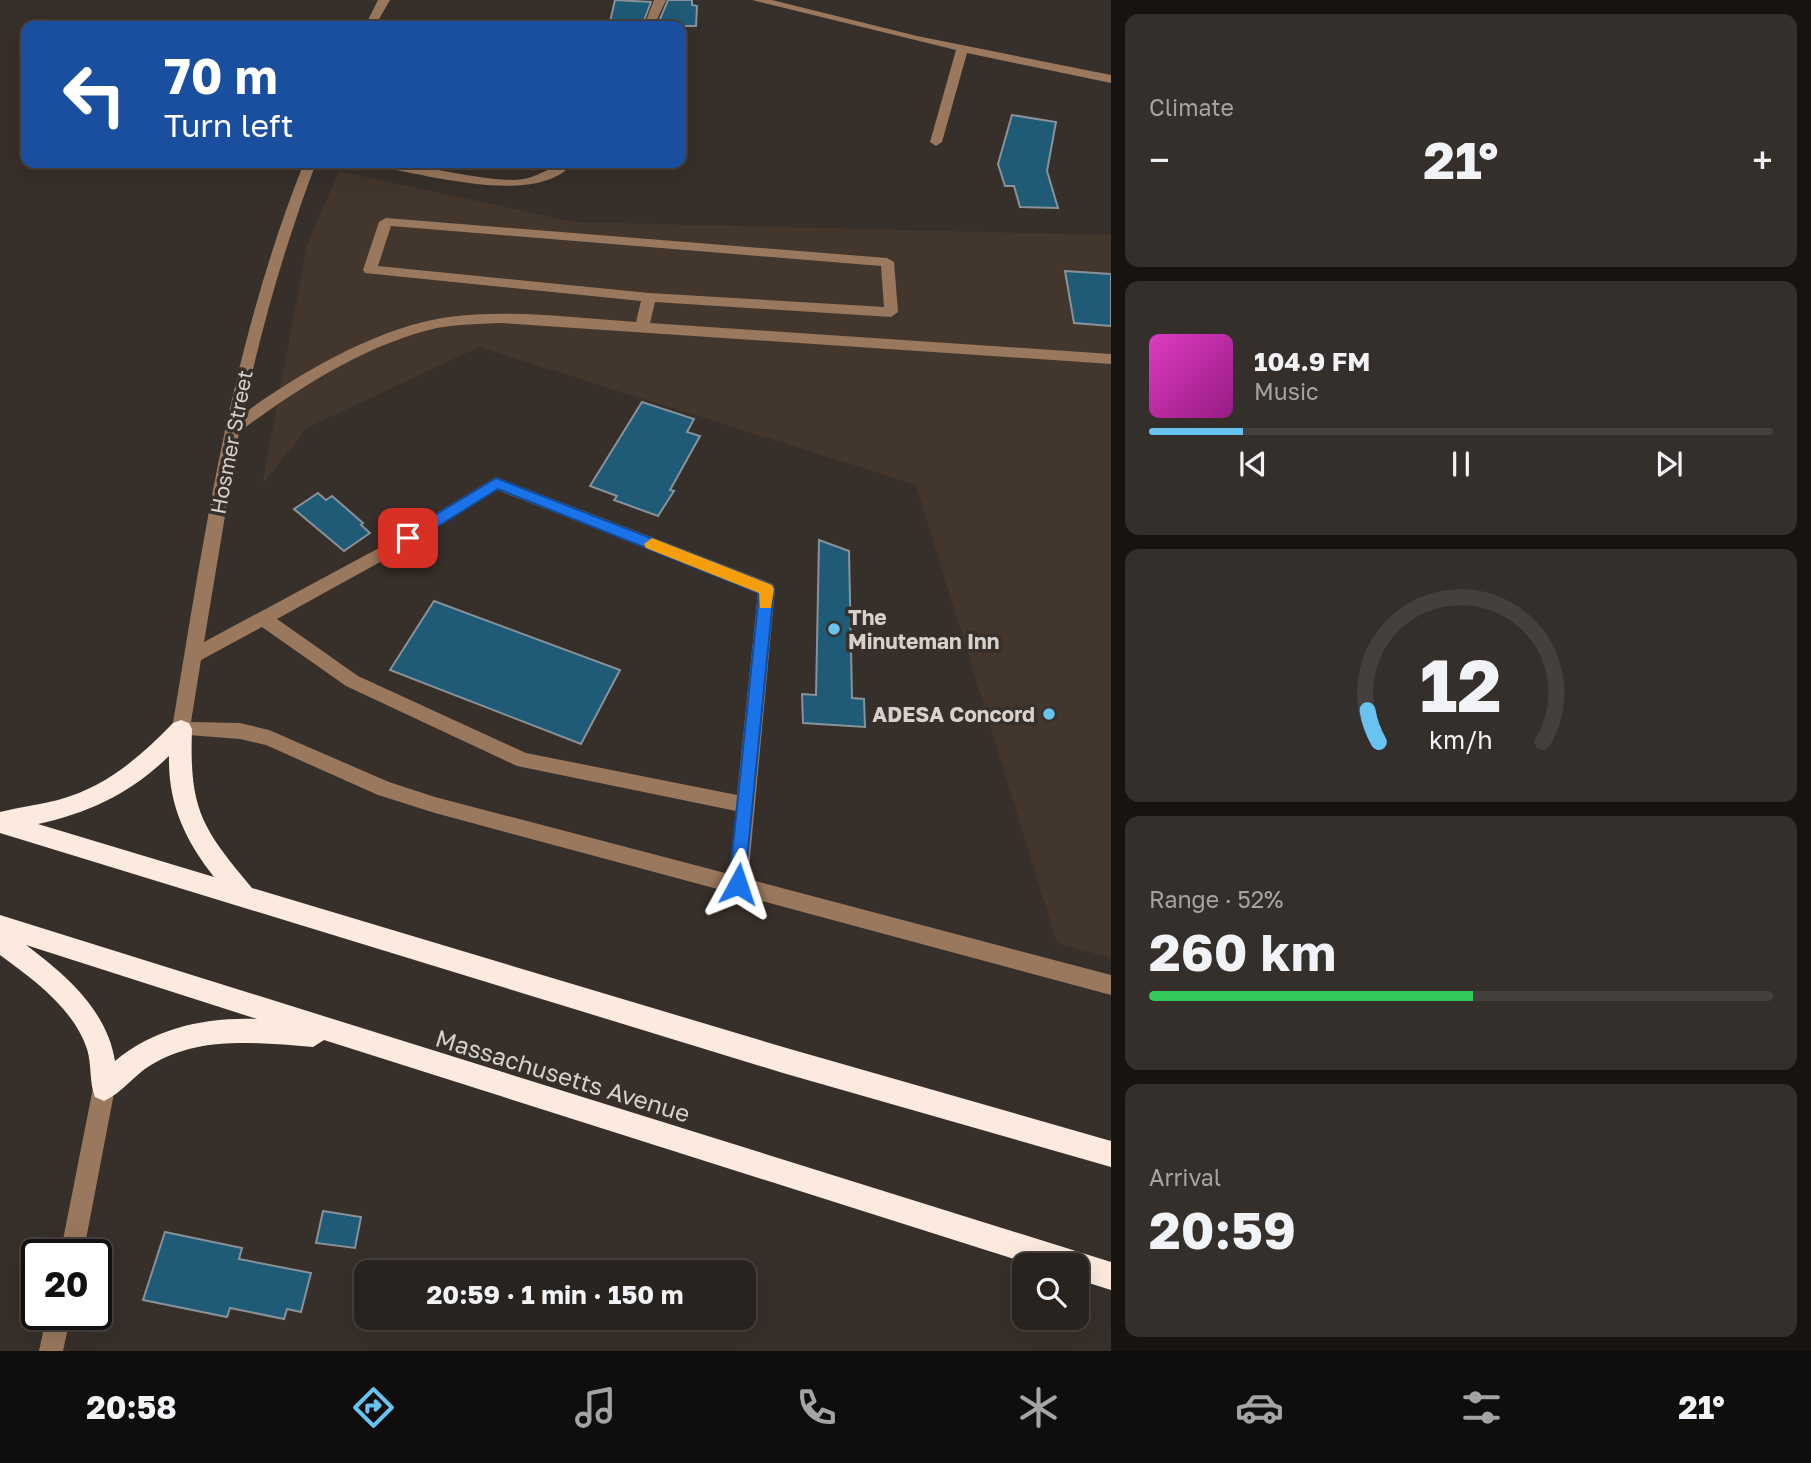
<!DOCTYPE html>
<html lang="en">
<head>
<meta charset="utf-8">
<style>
	body { margin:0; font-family:"Golos Text",sans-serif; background:#352f2c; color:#f1f3f6; height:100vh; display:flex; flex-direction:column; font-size:26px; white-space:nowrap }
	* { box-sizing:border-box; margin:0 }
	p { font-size:23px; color:#a5a4a4 }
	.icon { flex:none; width:38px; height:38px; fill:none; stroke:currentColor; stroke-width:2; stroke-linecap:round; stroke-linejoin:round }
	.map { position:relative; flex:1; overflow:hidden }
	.sheet { display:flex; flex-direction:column; gap:14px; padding:14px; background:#171311; width:700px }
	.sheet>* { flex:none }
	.top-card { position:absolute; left:21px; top:21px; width:665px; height:147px; border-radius:14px; box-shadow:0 7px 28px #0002,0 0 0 2px #45403d; background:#1a4fa0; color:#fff; overflow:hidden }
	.tools { position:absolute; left:1012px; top:1253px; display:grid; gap:14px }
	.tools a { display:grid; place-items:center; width:77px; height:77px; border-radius:14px; background:#29231f; box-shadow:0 7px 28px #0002,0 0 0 2px #45403d; font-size:35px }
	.speed { position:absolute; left:21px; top:1239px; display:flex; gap:14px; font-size:35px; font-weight:700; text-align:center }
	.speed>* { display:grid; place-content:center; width:91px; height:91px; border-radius:50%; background:#29231f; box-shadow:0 7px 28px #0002,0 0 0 2px #45403d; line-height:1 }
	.speed .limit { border:4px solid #111; border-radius:10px; background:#fff; color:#111 }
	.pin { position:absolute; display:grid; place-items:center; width:60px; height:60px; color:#fff; margin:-30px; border-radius:14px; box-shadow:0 4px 10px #0006 }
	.me { position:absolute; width:77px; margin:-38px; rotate:5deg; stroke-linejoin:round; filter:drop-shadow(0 0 5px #0008) }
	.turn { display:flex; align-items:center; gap:24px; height:147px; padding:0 28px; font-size:32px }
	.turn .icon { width:91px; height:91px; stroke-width:2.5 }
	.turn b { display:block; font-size:49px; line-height:60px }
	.big { font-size:52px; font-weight:700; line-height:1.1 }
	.sheet .widget { flex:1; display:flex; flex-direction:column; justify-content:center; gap:10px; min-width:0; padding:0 24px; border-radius:14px; background:#352f2c }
	.sheet .dial { align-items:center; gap:0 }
	.dial svg { height:182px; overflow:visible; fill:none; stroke:#45403d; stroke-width:7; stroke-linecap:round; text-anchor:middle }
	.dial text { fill:#f1f3f6; stroke:none }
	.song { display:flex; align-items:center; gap:21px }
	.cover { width:84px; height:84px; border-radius:10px; background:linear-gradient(135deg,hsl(310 70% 55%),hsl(310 70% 35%)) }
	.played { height:7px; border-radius:4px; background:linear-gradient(90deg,#69c3f1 15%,#45403d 15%) }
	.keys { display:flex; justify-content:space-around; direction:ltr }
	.heat { display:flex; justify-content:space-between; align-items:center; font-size:38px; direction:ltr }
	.charge { height:10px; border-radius:5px; background:linear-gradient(90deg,#34c759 52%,#45403d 0) }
	.trip { position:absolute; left:354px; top:1260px; width:402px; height:70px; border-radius:14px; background:#29231f; box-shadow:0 7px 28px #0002,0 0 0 2px #45403d; font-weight:700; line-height:70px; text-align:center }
	.dock { display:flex; height:112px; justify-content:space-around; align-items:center; background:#100e0c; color:#a5a4a4 }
	.dock .icon { width:49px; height:49px }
	.dock .active { color:#69c3f1 }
	.dock b { font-size:32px; color:#f1f3f6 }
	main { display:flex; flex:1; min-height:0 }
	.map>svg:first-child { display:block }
	.built { fill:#43362c }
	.building { fill:#1f5b77; stroke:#889298; stroke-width:2 }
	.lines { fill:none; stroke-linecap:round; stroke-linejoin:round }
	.minor { fill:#99785d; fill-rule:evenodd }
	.highway { fill:#fbeadd; fill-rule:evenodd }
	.route { fill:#1a73e8; stroke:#114b97; stroke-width:2 }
	.slow { fill:#f59e0b }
	.poi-dot { fill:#69c3f1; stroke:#372f29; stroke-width:2.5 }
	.labels { text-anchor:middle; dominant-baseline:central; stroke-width:7; stroke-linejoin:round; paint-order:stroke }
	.street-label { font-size:21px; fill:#d6d1cd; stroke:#372f29 }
	.poi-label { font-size:21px; font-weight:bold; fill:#d6d1cd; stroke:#372f29; text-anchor:start }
	.near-street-label { font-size:24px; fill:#d6d1cd; stroke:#372f29 }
</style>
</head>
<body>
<main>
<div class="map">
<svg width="1111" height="1351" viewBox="0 0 1111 1351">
	<rect width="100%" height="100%" fill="#372f29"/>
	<path class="built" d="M339 171 574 222 1111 235V958L1057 943 916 485 479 347 307 428 262 485 307 245Z"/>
	<path class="building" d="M615 0 651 2 642 26H609Z
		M668 0H692V5L697 6 696 26H657Z
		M1012 115 1056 122 1047 171 1058 208 1020 207 1014 186H1005L998 164Z
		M1065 271 1111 274V326L1074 323Z
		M642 402 694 419 687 432 700 436 670 490 674 491 658 516 614 500 617 496 590 486Z
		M318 493 326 500 332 496 363 523 361 525 370 533 344 551 294 509Z
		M819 540 849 551 852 698 864 699 865 727 803 723 802 694 816 695Z
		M434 601 620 670 581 744 390 670Z
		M323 1211 361 1217 355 1248 316 1243Z
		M165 1232 242 1248 239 1259 311 1273 301 1312 287 1309 284 1319 230 1308 227 1317 143 1300Z"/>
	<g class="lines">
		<path class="minor" d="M378 0H390L375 26H365Z
			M654 0H666L654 26H644Z
			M752 0H772L917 36 1111 75V83L967 53 942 142 936 146 930 142 956 50Z
			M304 163H316C285 245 261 328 243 414 299 373 380 326 449 317 511 309 574 318 636 322L641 301 365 273 363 270 379 222 386 218 887 258 894 262 898 312 891 317 655 302 650 323 1111 354V364L501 323C480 324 458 324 437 328 366 344 297 389 239 432L204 642 379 548 496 477 773 584 775 589 748 879 1111 975V995L435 813 378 795 266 745 240 739 175 734 172 729C204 537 231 345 304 163ZM391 226 881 266 884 307 649 293 378 266ZM497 490 758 592 737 795 526 753 358 676 277 619 391 556ZM262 627 346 686 517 766 736 811 729 874 435 797 389 782 269 730 240 723 191 722 201 660Z
			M373 163C421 163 467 179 513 180 539 180 553 162 573 163 538 207 430 175 379 167Z
			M104 1077 112 1080 115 1088 83 1255H60L93 1088 96 1080Z
			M47 1314H71L63 1351H39Z"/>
		<path class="highway" d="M181 720 189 723 192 729C189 810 202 828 252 888L783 1047 1111 1141V1167L783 1073 0 833V812C19 807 39 805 58 800 106 787 140 757 173 723ZM169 756C168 804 185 840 214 877L38 824C89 813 131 793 169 756Z
			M0 915 1111 1262V1290L1076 1279V1265H1033L324 1040 313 1047C258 1043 200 1035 151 1065 134 1075 122 1093 104 1101L95 1097C89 1082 92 1065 87 1049 74 1009 33 979 0 955ZM26 945 257 1019C206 1017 154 1028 115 1061 107 1010 65 974 26 945Z"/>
	</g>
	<path class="route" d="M496 478 772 585 774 589 744 890H732L729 884 759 593 498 489 413 542H402V535Z"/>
	<path class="slow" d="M652 538 772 585 774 589 771 608H760L759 593 646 548 644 544Z"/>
	<g class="poi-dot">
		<circle cx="834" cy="629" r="7"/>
		<circle cx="1049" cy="714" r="7"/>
	</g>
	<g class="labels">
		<g class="street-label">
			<text transform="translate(231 442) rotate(-79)">Hosmer Street</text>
		</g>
		<g class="poi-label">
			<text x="848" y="617">The<tspan x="848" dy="24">Minuteman Inn</tspan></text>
			<text x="1035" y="714" text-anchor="end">ADESA Concord</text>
		</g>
		<g class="near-street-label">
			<text transform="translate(563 1075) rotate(17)">Massachusetts Avenue</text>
		</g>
	</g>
</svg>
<div class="tools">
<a><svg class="icon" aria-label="search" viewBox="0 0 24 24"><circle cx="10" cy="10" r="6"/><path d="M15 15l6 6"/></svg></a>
</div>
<div class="speed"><div class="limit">20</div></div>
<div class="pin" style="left:408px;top:538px;background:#d93025"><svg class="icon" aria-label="arrive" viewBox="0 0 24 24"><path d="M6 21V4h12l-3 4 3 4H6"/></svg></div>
<svg class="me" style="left:738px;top:884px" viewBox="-20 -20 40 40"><path d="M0-17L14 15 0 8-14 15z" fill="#1a73e8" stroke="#fff" stroke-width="4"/></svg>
<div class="trip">20:59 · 1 min · 150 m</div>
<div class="top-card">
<div class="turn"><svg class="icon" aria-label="left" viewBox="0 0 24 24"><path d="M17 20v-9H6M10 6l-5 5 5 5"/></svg><div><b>70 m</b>Turn left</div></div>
</div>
</div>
<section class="sheet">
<div class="widget"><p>Climate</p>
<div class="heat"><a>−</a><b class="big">21°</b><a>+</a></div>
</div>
<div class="widget">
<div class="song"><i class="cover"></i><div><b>104.9 FM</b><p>Music</p></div></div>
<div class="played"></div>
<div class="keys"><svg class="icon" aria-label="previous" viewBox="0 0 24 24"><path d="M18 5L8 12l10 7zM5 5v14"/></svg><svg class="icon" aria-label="pause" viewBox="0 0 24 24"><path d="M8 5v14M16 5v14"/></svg><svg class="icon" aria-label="next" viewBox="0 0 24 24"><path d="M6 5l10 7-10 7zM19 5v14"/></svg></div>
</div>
<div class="widget dial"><svg viewBox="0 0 100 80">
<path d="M14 69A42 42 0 1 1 86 69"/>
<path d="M14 69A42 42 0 0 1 9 55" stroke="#69c3f1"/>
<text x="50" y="56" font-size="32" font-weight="700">12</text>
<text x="50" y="72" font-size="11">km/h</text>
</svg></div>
<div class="widget"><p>Range · 52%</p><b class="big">260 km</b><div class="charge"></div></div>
<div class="widget"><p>Arrival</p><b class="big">20:59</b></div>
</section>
</main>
<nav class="dock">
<b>20:58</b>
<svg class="icon active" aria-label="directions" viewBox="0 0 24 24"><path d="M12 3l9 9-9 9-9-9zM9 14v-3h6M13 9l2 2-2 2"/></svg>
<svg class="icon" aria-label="music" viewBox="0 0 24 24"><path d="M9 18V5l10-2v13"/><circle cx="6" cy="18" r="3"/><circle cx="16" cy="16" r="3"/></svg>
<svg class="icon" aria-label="phone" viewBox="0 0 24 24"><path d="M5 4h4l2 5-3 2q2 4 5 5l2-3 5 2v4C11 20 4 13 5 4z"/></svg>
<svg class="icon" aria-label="climate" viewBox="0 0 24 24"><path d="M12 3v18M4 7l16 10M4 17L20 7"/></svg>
<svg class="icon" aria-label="car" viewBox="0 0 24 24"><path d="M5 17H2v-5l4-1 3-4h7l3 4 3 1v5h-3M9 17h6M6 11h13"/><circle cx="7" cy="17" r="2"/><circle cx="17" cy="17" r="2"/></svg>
<svg class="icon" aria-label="filters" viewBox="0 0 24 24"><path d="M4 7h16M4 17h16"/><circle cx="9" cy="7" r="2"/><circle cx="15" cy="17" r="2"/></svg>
<b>21°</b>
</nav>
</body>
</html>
